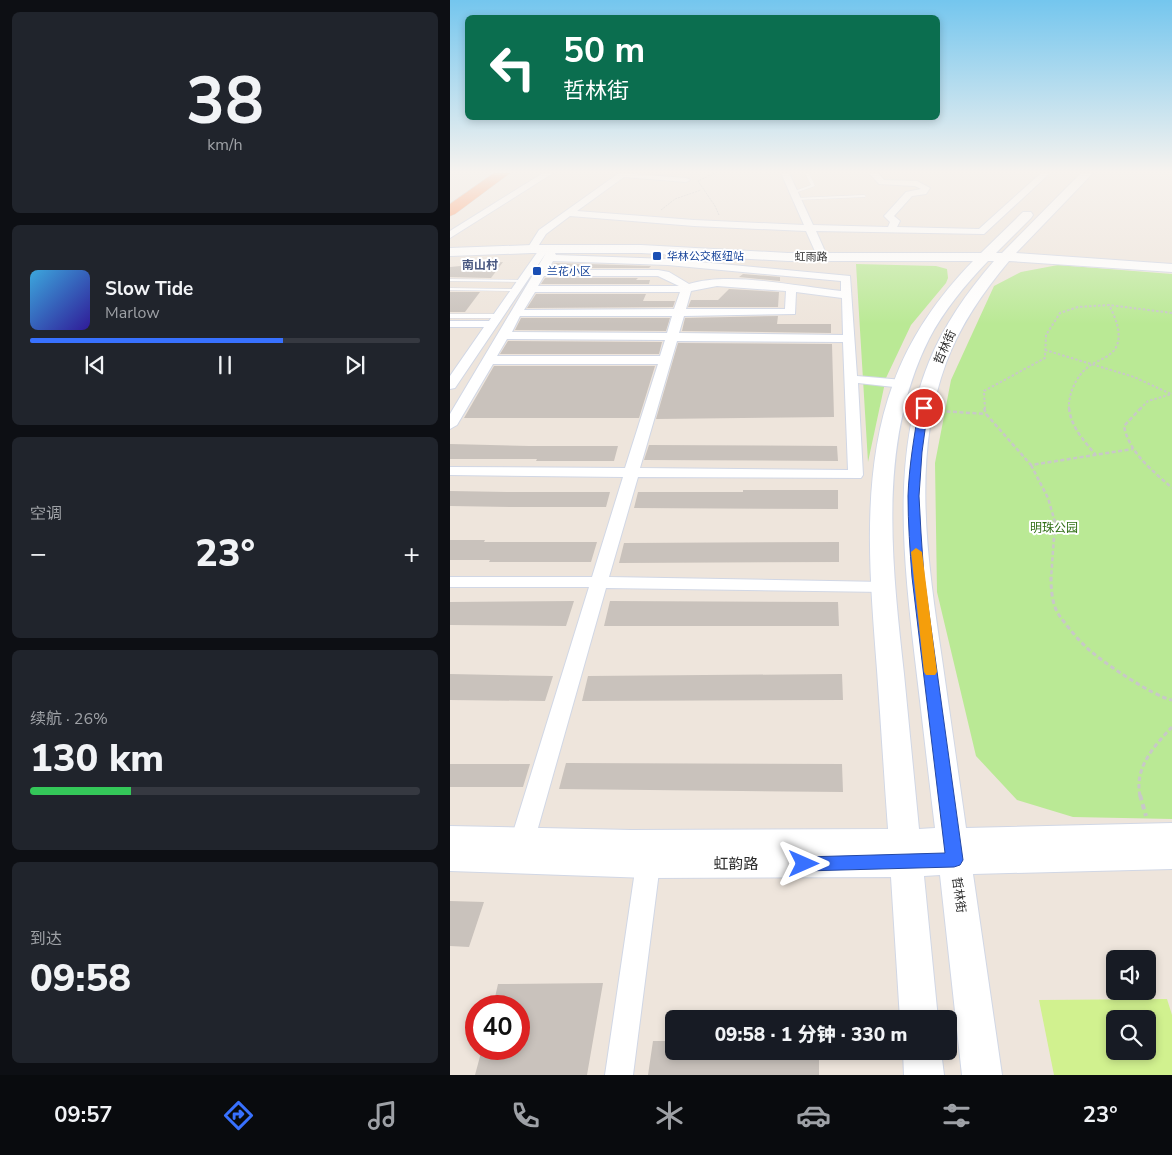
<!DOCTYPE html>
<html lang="zh">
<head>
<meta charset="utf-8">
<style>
	body { margin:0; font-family:"Nunito Sans","Noto Sans SC",sans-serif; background:#20242c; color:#f1f3f6; height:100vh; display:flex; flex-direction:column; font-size:19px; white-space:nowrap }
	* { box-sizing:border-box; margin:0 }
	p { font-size:16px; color:#9ea1a6 }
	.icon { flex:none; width:28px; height:28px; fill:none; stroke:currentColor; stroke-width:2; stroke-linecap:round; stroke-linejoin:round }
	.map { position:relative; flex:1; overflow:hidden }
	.drawer { display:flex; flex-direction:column; gap:12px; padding:12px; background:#0d0f14; width:450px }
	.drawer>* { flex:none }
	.guide { position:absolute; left:15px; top:15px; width:475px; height:105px; border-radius:8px; box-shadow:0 2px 8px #0003; background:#0b6e4f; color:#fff; overflow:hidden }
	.tools { position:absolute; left:656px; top:950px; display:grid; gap:10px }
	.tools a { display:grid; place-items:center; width:50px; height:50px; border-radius:8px; background:#171b24; box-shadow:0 2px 8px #0003; font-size:25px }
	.speed { position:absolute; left:15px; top:995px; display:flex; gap:10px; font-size:25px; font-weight:700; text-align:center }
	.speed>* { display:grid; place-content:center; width:65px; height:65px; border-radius:50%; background:#171b24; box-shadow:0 2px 8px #0003; line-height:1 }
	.speed .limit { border:8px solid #d22; background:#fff; color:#111 }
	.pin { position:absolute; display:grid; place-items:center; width:42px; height:42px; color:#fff; margin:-21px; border:2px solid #fff; border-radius:50%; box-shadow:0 1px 5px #0007 }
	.me { position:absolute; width:55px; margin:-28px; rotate:90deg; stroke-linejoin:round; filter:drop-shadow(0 0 4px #0008) }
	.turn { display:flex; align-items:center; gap:18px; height:105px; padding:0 15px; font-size:22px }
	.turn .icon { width:65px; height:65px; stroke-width:2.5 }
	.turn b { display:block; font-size:35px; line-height:42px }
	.big { font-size:38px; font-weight:800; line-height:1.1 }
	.drawer .widget { flex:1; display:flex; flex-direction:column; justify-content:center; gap:8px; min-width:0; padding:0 18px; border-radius:8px; background:#20242c }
	.drawer .dial { align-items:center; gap:0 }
	.dial b { font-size:65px; line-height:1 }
	.song { display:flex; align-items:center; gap:15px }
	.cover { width:60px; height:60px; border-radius:8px; background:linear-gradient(135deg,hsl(200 70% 55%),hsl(250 70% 35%)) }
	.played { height:5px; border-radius:2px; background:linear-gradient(90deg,#3871ff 65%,#363941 65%) }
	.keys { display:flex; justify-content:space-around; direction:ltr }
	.heat { display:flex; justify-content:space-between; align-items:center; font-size:28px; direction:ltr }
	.charge { height:8px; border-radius:4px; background:linear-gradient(90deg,#34c759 26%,#363941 0) }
	.trip { position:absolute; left:215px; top:1010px; width:292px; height:50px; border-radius:8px; background:#171b24; box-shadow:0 2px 8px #0003; font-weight:800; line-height:50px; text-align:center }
	.tab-bar { display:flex; height:80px; justify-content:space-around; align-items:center; background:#090b0e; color:#9ea1a6 }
	.tab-bar .icon { width:35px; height:35px }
	.tab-bar .selected { color:#3871ff }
	.tab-bar b { font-size:22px; color:#f1f3f6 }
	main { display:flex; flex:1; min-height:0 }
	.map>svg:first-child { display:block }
	.green { fill:#bae995 }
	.pitch { fill:#d1f18f; fill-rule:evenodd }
	.building { fill:#c9c2bc }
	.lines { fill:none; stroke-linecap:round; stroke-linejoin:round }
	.lane-casing { stroke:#d1d7e5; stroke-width:1 }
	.street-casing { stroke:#d1d7e5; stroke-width:2 }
	.secondary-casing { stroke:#d1d7e5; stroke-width:2 }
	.highway-casing { stroke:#c8c8c8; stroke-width:1 }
	.path-far4 { stroke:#c8c8c8; stroke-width:1; stroke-dasharray:2 1; stroke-linecap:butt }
	.path-far3 { stroke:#c8c8c8; stroke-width:2; stroke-dasharray:2.5 2; stroke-linecap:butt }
	.path-far2 { stroke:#c8c8c8; stroke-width:2.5; stroke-dasharray:4 2.5; stroke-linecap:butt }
	.path-far1 { stroke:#c8c8c8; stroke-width:3; stroke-dasharray:4.5 3; stroke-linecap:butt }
	.path { stroke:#c8c8c8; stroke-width:4; stroke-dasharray:5.5 4; stroke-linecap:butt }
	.lane { fill:#fff; fill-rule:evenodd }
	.street { fill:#fff; fill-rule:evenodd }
	.secondary { fill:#fff; fill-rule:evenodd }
	.highway { fill:#ff8e56; fill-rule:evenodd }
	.route { fill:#3871ff; stroke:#2449a6 }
	.slow { fill:#f59e0b }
	.transit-dot { fill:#1a4fb4; stroke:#fff; stroke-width:2 }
	.labels { text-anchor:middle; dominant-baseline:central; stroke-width:4; stroke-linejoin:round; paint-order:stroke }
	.far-transit-label { font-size:11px; fill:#164399; stroke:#fff; text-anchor:start }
	.far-street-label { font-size:11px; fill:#2b2b2b; stroke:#fff }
	.far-quarter-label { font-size:12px; font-weight:bold; fill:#485780; stroke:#fff }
	.street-label { font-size:12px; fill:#2b2b2b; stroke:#fff }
	.park-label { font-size:12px; fill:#306f15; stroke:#fff }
	.near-street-label { font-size:15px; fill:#2b2b2b; stroke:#fff }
</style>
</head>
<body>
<main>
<section class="drawer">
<div class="widget dial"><b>38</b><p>km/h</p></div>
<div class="widget">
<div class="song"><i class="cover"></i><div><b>Slow Tide</b><p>Marlow</p></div></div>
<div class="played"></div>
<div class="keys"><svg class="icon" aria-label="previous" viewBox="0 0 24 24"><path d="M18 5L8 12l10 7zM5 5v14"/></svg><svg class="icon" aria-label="pause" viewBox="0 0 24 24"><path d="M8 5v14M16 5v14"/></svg><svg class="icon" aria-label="next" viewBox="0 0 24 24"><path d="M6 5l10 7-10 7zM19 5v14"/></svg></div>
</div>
<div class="widget"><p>空调</p>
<div class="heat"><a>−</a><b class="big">23°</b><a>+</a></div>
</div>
<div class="widget"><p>续航 · 26%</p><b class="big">130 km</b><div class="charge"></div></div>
<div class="widget"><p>到达</p><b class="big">09:58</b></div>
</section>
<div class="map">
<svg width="722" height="1075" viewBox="0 0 722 1075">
	<rect width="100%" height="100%" fill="#eee5dc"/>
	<path class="green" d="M406 264 486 266 497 269 498 278 496 283 461 325 436 378 418 462Z
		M608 265 722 274V819L623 817 567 800 526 756 487 592 485 463 501 380 544 286 571 272Z"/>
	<path class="pitch" d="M717 999 722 1015V1075H604L589 1000ZM665 1019H698V1051H665Z"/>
	<path class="building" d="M53 262 41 278 0 277V267Z
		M104 263 201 266 199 268H101Z
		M293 274 330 277V281L289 277Z
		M95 278H188L186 280H200L199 284H91Z
		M279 289 329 292 328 307H238L241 300H268Z
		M0 292H30L15 312H0Z
		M86 294H196L193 301H225L223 307 77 308Z
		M328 316 327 324H381V333L232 331 235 318Z
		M71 318H220L216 331 65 330Z
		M58 341 212 342 209 354H50Z
		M228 343 382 344 384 417 206 419Z
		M44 366H205L189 418H14Z
		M0 444 79 446H168L164 461H86L87 459H0Z
		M199 445 387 446 388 461 194 460Z
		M293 490H388V509L184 508 188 492H293Z
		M0 491 57 492H160L156 507H62L0 506Z
		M0 540H35L34 542H147L141 562H39L40 560H0Z
		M389 542V562L169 563 174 543Z
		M124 601 116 626 0 625V602Z
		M160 601 388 602 389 626H154Z
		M0 674 103 676 95 701 0 700Z
		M392 674 393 700 132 701 138 676Z
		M116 763 392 764 393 792 109 789Z
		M0 764H80L73 787H0Z
		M0 901 34 902 19 947 0 946Z
		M153 983 137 1075H25L32 1049H69V1006H43L48 984Z
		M203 1041H224V1051H369V1075H198Z"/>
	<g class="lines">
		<g class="lane-casing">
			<path id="lane" d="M355 173H359L365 186 342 194V192L361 185Z
				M414 195 416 196 415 197 346 200 344 199 346 198Z
				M0 279 72 280 74 281 72 282 0 281Z
				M0 288 65 289 67 290 65 291 0 290Z
				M0 314H47L50 316 47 318H0Z"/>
		</g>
		<g class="street-casing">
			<path id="street" d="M93 173H103L0 238V231Z
				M169 173 236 178 240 180 236 182 174 177 127 211 244 220 354 225 331 173H339L363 225 438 227 440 222 434 216 436 214 456 192 471 189 465 186 429 184 419 173H428L434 180 467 181 480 188 476 194 462 196 444 216 450 221 447 227 529 229 591 173H600L534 234 366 231 378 258 373 261 368 258 356 231 244 226 120 216 96 234 85 251H79L77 249 89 230Z
				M94 246 103 249 106 255 218 259 400 276 407 376 453 380 459 384 453 388 408 383 413 475 411 478 188 477 159 577 434 582 440 583 443 587 440 591 434 592 156 588 84 842 80 849 72 852 64 849 60 842 139 587H0V577H142L173 477 0 475V467L175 468 208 364H43L7 425 0 429V414L96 253 5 388 0 389V376L34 327H0V321H39L91 247ZM103 261 218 265 391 281V291C348 287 281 271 239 284L219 272 208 270H98ZM94 276H208L229 286H88ZM267 286 336 291 335 309H236L241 291ZM85 292H230L224 309 74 310ZM346 292 392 298 393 335 229 333 234 316 345 314ZM70 316H222L217 333 62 332ZM57 339 215 340 210 356H47ZM227 341 393 342 398 470 190 468Z
				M198 854 206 857 210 864 183 1075H155L186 864 190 857Z"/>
		</g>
		<g class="secondary-casing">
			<path id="secondary" d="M631 173H643L566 253 722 264V272L559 261C533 292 510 325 496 363 461 458 478 563 492 659 500 715 508 771 516 828L722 823V869L523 874 552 1075H512L490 875 474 876 488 1019H450L441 877 198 878 0 871V826L181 830 438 829C434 776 431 723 427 670 420 577 410 474 443 384 460 337 488 297 523 261H338L191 253H82L0 256V248L82 245H191L338 253H531L573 212H581L583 215 581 218 546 253H552ZM538 261H544C517 292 494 325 479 362 441 455 454 562 465 659 472 715 478 772 485 828L469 829C464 777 459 726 454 674 442 564 427 442 479 339 494 310 515 285 538 261Z
				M453 1051H491L494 1075H454Z"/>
		</g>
		<g class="highway-casing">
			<path id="highway" d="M44 173H60L5 214 0 216V204Z"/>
		</g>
		<path class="path-far4" d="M265 173 248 181 265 206 269 215
			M211 210 225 199 251 190"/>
		<path class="path-far3" d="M595 350 684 377 721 394
			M535 409 534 391 595 358 596 335 610 313 628 307 659 305 722 313
			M619 409C618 395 626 376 638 367 644 362 652 360 659 355 676 343 667 320 659 305
			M690 409 698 401 722 394"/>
		<path class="path-far2" d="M534 408 536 414 581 465 683 449
			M619 408C621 427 634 441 646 455
			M691 408 674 426C679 453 703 471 722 488
			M490 411 536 414
			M581 465 598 498 605 522 601 579"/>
		<path class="path-far1" d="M601 577C601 589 602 605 609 615 616 625 625 636 634 645 647 659 704 697 722 700
			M690 796C684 768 704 746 722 727"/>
		<path class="path" d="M690 795 696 816"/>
		<use href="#lane" class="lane"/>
		<use href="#street" class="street"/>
		<use href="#secondary" class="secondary"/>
		<use href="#highway" class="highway"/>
	</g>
	<linearGradient id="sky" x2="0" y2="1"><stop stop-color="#74c6ee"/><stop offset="0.53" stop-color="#f7f3ef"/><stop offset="1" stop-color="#f7f3ef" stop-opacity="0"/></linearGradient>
	<rect width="722" height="324" fill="url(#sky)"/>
	<path class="route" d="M474 405 478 408 472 452 469 496 471 533 474 577 513 860 510 865 504 867 354 871 348 869 346 864 348 859 354 857 495 853 462 577C460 550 458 523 458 496 459 467 464 437 469 408Z"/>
	<path class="slow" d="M466 548 472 552 487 672 485 675H476L474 672 461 552Z"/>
	<g class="transit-dot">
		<rect x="202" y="251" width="10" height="10" rx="2.5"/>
		<rect x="82" y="266" width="10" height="10" rx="2.5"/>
	</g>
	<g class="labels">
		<g class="far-transit-label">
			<text x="217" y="256">华林公交枢纽站</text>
			<text x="97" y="271">兰花小区</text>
		</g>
		<g class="far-street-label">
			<text transform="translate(361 257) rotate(1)">虹雨路</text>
		</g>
		<g class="far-quarter-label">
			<text x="30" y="265">南山村</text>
		</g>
		<g class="street-label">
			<text transform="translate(495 347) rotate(-66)">哲林街</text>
			<text transform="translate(509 895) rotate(82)">哲林街</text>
		</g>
		<g class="park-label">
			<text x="604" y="528">明珠公园</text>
		</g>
		<g class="near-street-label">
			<text x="286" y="864">虹韵路</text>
		</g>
	</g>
</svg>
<div class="tools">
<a><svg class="icon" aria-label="sound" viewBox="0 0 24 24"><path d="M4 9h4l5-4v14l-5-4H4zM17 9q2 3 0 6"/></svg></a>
<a><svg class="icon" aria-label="search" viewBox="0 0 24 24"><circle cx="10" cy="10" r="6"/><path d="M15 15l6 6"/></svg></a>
</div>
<div class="speed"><div class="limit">40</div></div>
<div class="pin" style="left:474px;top:408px;background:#d93025"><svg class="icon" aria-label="arrive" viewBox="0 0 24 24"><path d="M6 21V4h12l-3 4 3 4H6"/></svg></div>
<svg class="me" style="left:354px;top:864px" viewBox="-20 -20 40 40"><path d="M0-17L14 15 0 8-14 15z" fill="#3871ff" stroke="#fff" stroke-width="4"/></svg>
<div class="trip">09:58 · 1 分钟 · 330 m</div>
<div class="guide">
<div class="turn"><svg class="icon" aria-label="left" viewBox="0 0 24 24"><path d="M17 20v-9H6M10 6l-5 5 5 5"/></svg><div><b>50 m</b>哲林街</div></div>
</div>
</div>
</main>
<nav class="tab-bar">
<b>09:57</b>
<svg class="icon selected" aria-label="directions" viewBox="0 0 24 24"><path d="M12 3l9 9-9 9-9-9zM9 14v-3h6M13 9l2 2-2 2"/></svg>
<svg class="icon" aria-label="music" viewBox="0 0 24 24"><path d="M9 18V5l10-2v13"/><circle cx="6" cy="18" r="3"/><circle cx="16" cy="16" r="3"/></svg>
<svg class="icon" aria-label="phone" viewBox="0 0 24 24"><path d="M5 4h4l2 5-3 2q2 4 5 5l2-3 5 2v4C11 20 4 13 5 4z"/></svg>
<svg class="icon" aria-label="climate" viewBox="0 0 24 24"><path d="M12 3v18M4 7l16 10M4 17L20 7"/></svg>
<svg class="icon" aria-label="car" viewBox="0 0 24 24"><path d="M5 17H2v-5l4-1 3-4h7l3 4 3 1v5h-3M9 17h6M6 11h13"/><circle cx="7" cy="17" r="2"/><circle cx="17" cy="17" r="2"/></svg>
<svg class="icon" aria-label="filters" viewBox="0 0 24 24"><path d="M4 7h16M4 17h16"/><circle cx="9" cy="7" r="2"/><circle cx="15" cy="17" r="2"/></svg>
<b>23°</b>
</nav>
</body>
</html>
